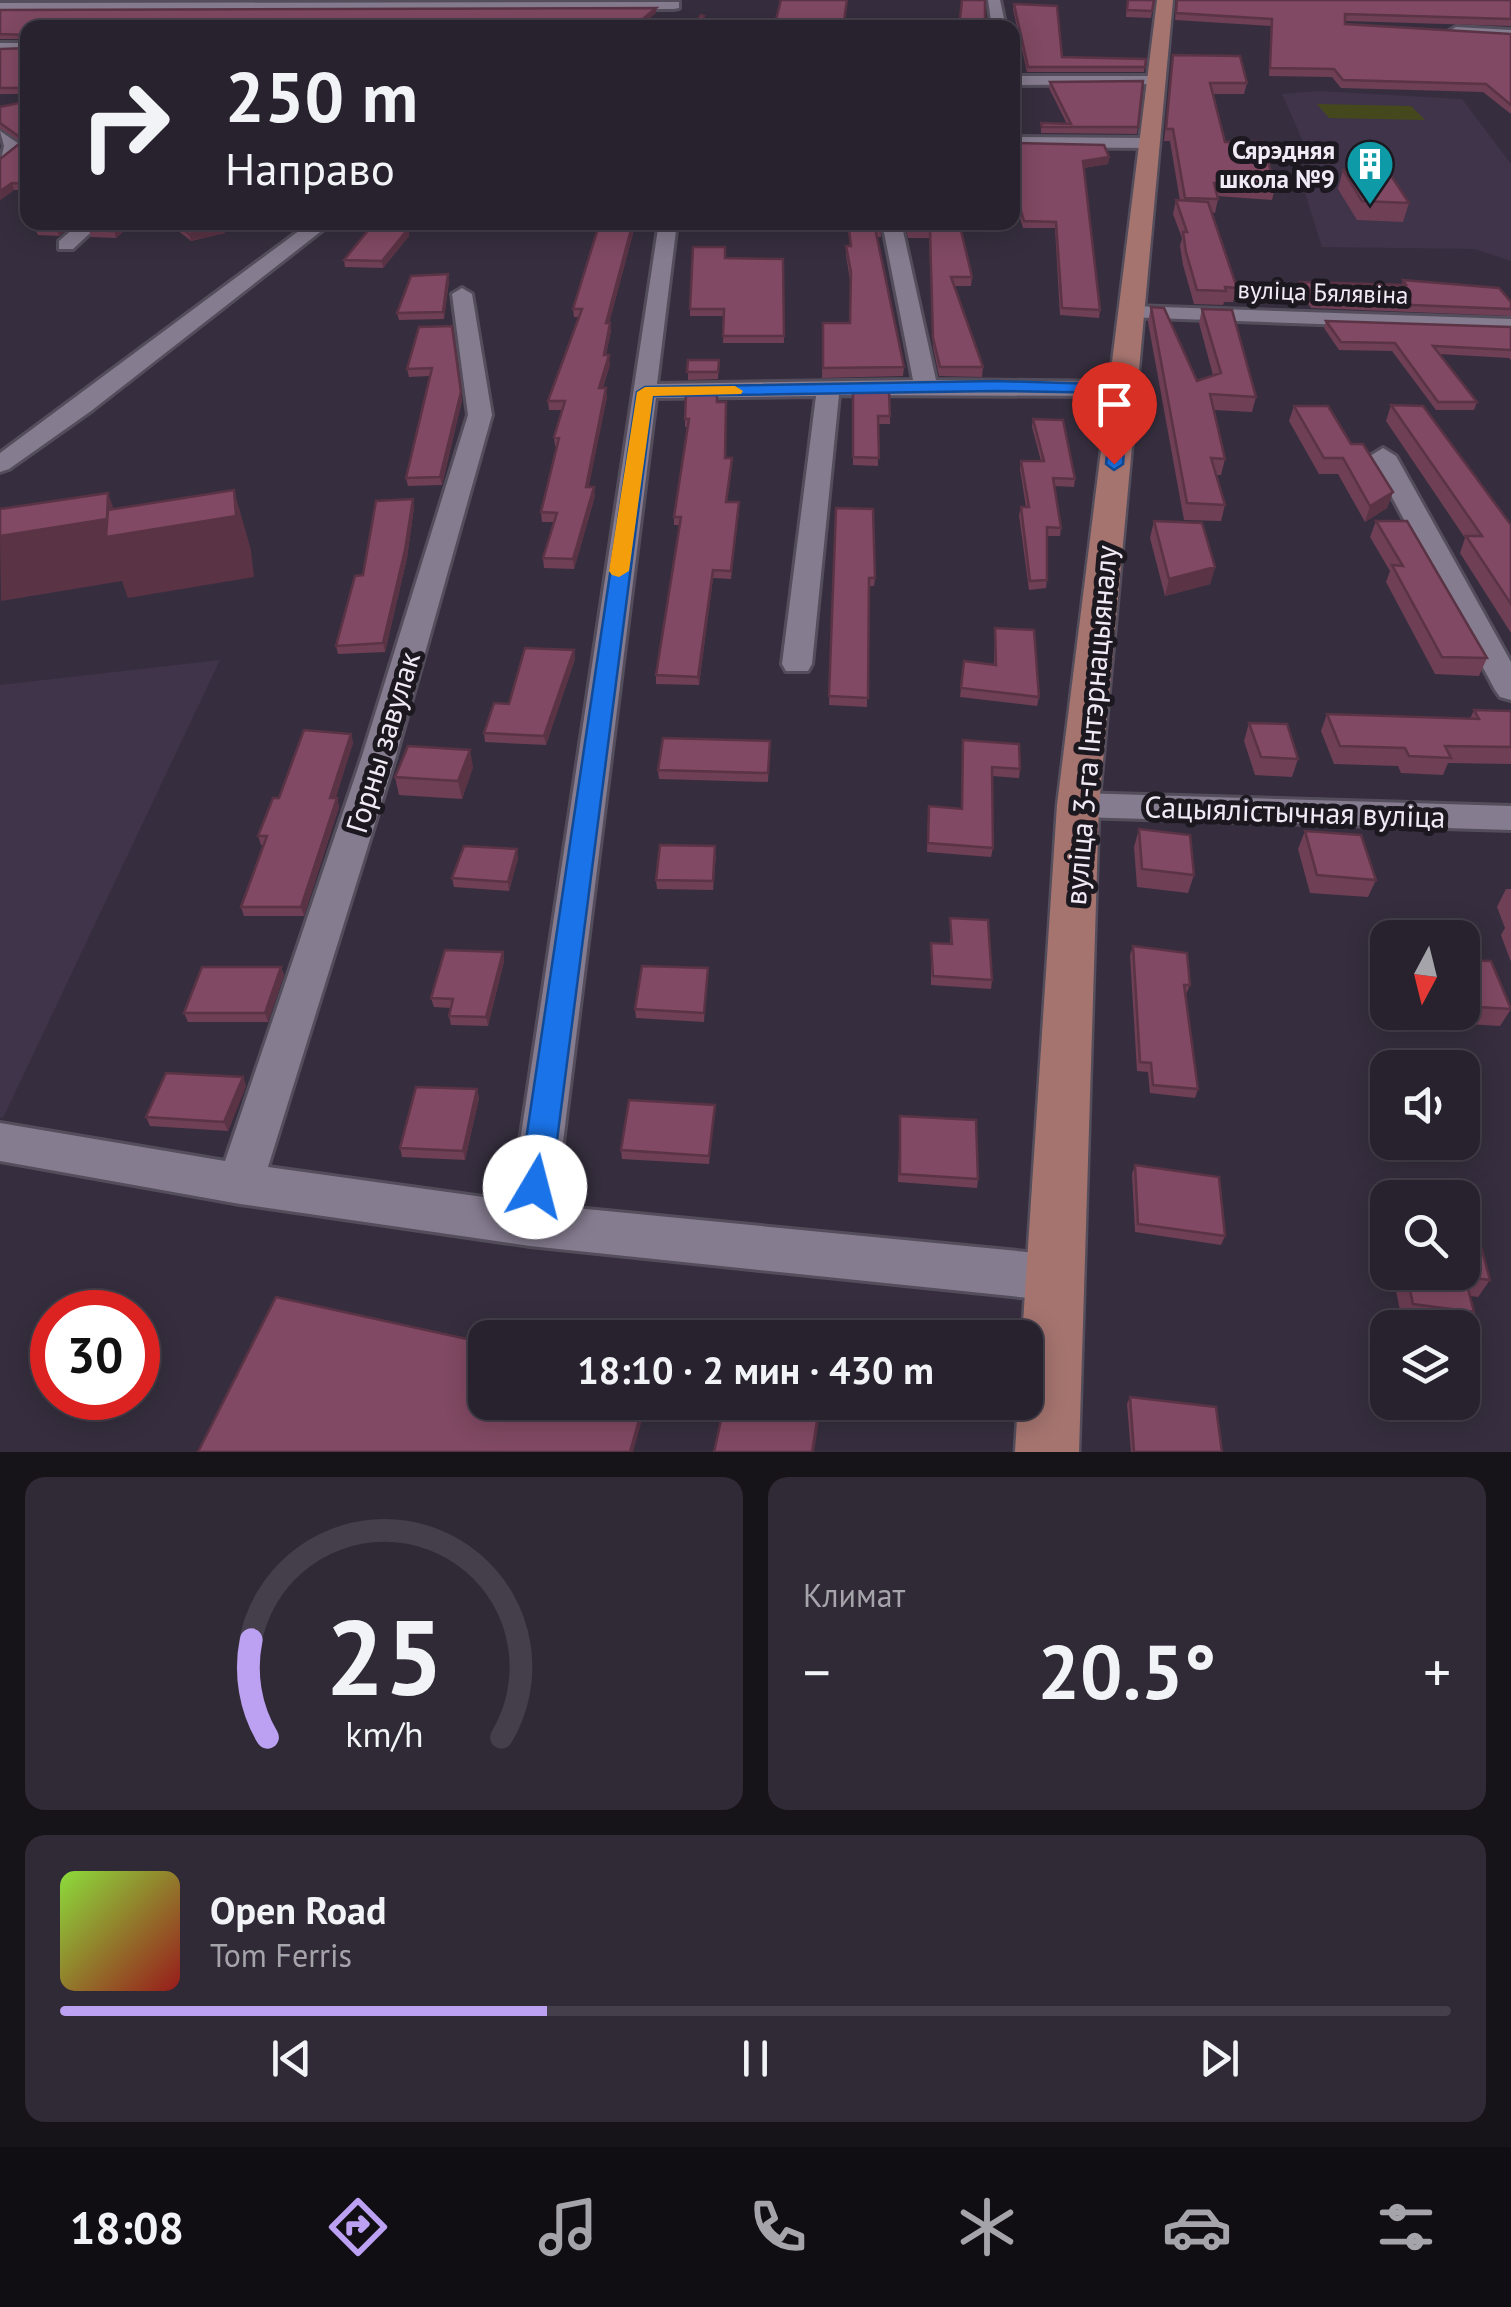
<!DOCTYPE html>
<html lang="ru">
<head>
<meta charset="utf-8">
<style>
	body { margin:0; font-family:"PT Sans",sans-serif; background:#302a36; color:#f1f3f6; height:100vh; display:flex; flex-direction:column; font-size:38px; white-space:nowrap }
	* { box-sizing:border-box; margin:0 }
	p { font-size:32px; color:#a5a4aa }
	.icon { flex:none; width:55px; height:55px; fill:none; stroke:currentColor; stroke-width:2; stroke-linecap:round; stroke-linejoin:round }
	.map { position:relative; height:1452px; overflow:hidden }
	.details { display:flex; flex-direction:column; gap:25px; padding:25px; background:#161319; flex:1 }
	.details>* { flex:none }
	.guide { position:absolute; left:20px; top:20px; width:1000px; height:210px; border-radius:20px; box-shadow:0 5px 25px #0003,0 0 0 2px #443f4a; background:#28222e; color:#f1f3f6; overflow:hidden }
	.needle { width:65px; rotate:187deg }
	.fabs { position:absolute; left:1370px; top:920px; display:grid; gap:20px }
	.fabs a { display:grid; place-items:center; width:110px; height:110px; border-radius:20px; background:#28222e; box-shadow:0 5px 25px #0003,0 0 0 2px #443f4a; font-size:50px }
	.speed { position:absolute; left:30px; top:1290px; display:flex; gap:20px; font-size:50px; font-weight:700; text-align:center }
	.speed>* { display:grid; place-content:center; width:130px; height:130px; border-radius:50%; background:#28222e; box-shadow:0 5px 25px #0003,0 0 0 2px #443f4a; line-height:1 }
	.speed .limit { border:15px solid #d22; background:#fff; color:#111 }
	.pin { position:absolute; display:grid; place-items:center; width:85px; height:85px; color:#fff; margin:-102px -42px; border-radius:50% 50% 50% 0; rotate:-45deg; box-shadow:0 0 10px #0007 }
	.pin .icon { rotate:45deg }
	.me { position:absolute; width:110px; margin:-55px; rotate:8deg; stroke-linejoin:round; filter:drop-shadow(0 0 8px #0008) }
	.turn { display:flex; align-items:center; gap:35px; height:210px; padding:0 40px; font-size:45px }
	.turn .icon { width:130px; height:130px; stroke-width:2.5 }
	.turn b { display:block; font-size:70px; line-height:85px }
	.big { font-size:75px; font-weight:700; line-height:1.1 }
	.details .widget { flex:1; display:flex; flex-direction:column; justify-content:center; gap:15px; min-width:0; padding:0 35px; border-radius:20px; background:#302a36 }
	.details .dial { align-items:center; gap:0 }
	.dial svg { height:260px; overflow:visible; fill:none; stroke:#443f4a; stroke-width:7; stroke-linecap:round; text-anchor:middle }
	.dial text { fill:#f1f3f6; stroke:none }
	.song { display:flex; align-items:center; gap:30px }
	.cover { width:120px; height:120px; border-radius:15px; background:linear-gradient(135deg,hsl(90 70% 55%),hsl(0 70% 35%)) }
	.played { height:10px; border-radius:5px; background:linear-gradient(90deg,#bca0f2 35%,#443f4a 35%) }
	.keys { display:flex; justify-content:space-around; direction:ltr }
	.heat { display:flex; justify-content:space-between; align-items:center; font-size:55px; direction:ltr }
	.details .tiles { flex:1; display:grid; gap:25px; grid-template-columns:1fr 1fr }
	.widget:last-child { grid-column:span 2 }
	.trip { position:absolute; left:468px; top:1320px; width:575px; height:100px; border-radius:20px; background:#28222e; box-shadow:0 5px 25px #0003,0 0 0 2px #443f4a; font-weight:700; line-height:100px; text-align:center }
	.tabs { display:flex; height:160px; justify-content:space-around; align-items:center; background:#100e12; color:#a5a4aa }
	.tabs .icon { width:70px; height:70px }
	.tabs .current { color:#bca0f2 }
	.tabs b { font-size:45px; color:#f1f3f6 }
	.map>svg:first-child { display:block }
	.built { fill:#3f344a }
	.green { fill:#45481d }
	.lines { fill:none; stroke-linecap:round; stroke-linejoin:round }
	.minor-casing { stroke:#544d5b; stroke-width:6 }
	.major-casing { stroke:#544d5b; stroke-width:5 }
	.minor { fill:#857c8f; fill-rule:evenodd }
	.major { fill:#a5746f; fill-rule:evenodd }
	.wall { fill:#6f3f55 }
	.shaded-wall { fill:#5a3345 }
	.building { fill:#814963; stroke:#5a3345; stroke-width:2.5 }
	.route { fill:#1a73e8; stroke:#114b97; stroke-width:2.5 }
	.slow { fill:#f59e0b }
	.labels { text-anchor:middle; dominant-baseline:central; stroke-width:10; stroke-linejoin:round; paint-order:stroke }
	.far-poi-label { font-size:25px; font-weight:bold; fill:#efeaf5; stroke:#1c181f; text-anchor:end }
	.far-street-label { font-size:25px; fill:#efeaf5; stroke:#1c181f }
	.street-label { font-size:30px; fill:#efeaf5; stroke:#1c181f }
</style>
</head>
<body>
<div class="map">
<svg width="1511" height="1452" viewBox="0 0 1511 1452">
	<rect width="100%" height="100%" fill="#362e3e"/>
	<path class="built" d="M1319 91 1462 99 1511 164V261L1475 249 1322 247 1298 171 1312 162 1282 94Z
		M220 660 3 1118 0 1117V685Z"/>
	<path class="green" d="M1317 104 1411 106 1425 120 1329 118Z"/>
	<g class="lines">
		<g class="minor-casing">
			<path id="minor" d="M988 0H1000L1006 28H992Z
				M679 2V8L674 9 0 11V3Z
				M1456 27 1511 30V38L1451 34 1449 31Z
				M0 43H28V51H0Z
				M1012 76H1157L1164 80 1157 84 1012 85Z
				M0 131 22 146 0 164 4 146Z
				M1012 137 1149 138 1157 143 1149 148 1012 147Z
				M81 222H102L73 249H59V241Z
				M311 222H333L91 411 9 469 0 472V453Z
				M659 222H677L657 384 913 380 882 222H901L936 380 1123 382 1135 389 1123 396 839 395 812 664 808 671H786L782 664 816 396 656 398 555 1206 1058 1255 1075 1262 1082 1278 1075 1294 1058 1301 530 1246 240 1204 0 1161V1123L225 1161 362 756 468 415 452 294 462 288 472 294 492 415 396 756 268 1167 511 1201Z
				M1133 306 1511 319V331L1125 317 1122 312 1125 307Z
				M1383 448 1396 456 1511 662V700L1500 697 1495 690 1370 456Z
				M1078 793 1511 806V830L1078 817 1066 814 1061 805 1066 796Z"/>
		</g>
		<g class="major-casing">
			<path id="major" d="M1157 0H1173L1099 805 1079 1452H1015L1018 1402H1025L1022 1338 1057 805Z"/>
		</g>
		<use href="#minor" class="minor"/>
		<use href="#major" class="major"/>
	</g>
	<path class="wall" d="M1127 0H1154L1151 18 1126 17Z
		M1177 0H1511V26L1345 21V24L1511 34V114L1483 92 1341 88 1332 77 1269 76 1271 26 1175 20Z
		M1014 4 1062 57 1146 59 1144 72H1027L1013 9Z
		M0 10 656 13 28 28V39H0Z
		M28 48V94H0V49Z
		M1173 55 1247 83 1244 94H1212L1225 142 1275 187 1272 200 1217 196 1218 199 1215 213 1211 212 1237 288 1233 302H1224L1223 305 1194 304 1183 265 1180 246 1182 238 1173 214 1176 200 1180 201 1170 141H1164Z
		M1143 81 1137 134 1041 133V123L1067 124 1049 88 1050 82Z
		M28 101V190H14L0 200V159L21 142 0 128V107Z
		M1012 143 1109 157 1108 164 1083 168 1100 310 1099 318 1060 315 1055 228H1023L1012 190Z
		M1343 170 1409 203 1403 222 1357 220 1338 189Z
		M43 222H75L59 236 38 235 35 229Z
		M134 222 116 238 91 237 89 230Z
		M167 222H219L224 226 225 233 191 241Z
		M600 222H636L609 323 611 331 606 355 610 364 603 388 607 397 588 487 595 496 574 569 544 568 543 558 554 522H542L541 512 557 446H555L554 437 563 410H549L548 401 579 317H574L573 309Z
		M847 222H880L881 237H876L904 367 903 376 822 378 823 323H850V280L846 255V246H850Z
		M904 222H959L972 277 971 286H954L983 367 982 377 939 376 933 347 929 238H908Z
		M408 229 409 236 383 268 345 267 344 260Z
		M725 258 783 259 784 343H723L724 316H690V309Z
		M1403 280 1511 302V316L1311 308 1298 289 1300 282 1402 285Z
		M449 281 444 319 399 320 397 313Z
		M1151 307 1197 381 1213 375 1199 323 1202 309 1256 397 1252 412 1214 410 1225 459 1221 475H1216L1225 505 1221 521 1184 520 1148 322Z
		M1326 321 1511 327V360L1509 358 1439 354 1477 402 1474 410H1436L1392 351 1339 350 1324 328Z
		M419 327 462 400 442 485 408 486 406 478 430 376 409 377 407 369Z
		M688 360H719L718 379 688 380Z
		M853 391 890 416V424H878V466L853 465Z
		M717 402 726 458 732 466 727 502 739 510 731 579 713 578 699 685 656 684V675L679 525H674V517L688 427H685V419Z
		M1391 405 1511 525V633L1460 553 1465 538 1386 421Z
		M1294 406 1351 444 1393 492 1387 508 1365 522 1338 474H1319L1289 421Z
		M1033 419 1075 479 1074 487 1054 486 1061 528 1060 536H1047V580L1046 588 1029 590 1019 515 1021 507H1026L1020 469 1021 461H1041L1032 427Z
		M414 507 407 558 385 652 338 654 336 646 363 575Z
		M836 508 875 578 874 586H869L867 707 829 705Z
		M1154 521 1215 567 1210 584 1165 596 1150 538Z
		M1376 521 1487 658 1479 676 1435 674 1386 582 1390 571 1370 537Z
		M995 628 1039 697 1037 706 960 697 964 661 994 664Z
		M574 650 575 659 546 745 485 742 484 733 509 704Z
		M1474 710 1511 711V764L1448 763 1443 775 1401 773 1398 766 1334 764 1321 731 1327 714 1470 719Z
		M1249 723 1298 759 1292 777 1255 775 1244 741Z
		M351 734 353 743 335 798H337L339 807 304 916H244L241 907 264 845H261L258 836 279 798Z
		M963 740 1020 769 1019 778 992 776 993 848 991 857 927 852 928 815 961 809Z
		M770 741 768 782 659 779 658 770Z
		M473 767 462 799 399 795 395 777Z
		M1139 829 1194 875 1188 893 1137 887 1134 847Z
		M1305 831 1376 880 1368 897 1310 893 1298 849Z
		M716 855 713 890 657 889 656 880Z
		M518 858 509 891 454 887 452 878Z
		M1506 889H1511V962L1501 935 1505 928 1497 907Z
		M950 918 992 980 991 989 931 985V943L950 944Z
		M1133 946 1190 985 1186 994 1198 1089 1195 1098 1150 1093 1148 1072 1137 1071 1130 955Z
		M503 952 504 961 488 1026 451 1025 449 1016 451 1008 434 1007 431 998Z
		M1462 960 1511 1009 1500 1026 1432 1022 1429 1012H1462Z
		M281 967 284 975 268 1022H188L184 1013Z
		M708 968 704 1022 636 1018 635 1009Z
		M243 1077 246 1086 228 1131 150 1126 146 1117Z
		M477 1089 479 1098 465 1160 402 1157 400 1148Z
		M715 1105 709 1164 622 1159 621 1150Z
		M900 1116 978 1179 977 1188 898 1182Z
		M1135 1165 1225 1236 1221 1245 1135 1232 1132 1174Z
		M1392 1272H1462L1490 1280 1478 1297 1470 1296 1474 1312 1462 1328 1402 1320Z
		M1130 1397 1222 1452H1131L1127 1404Z"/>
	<path class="shaded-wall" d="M656 8V13L639 28H632Z
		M1109 157 1108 164 1082 168 1083 161Z
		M12 183 14 190 0 200V191Z
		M65 222H75L59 236 57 229Z
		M124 222H134L116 238 114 231Z
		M633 222H636L607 331 606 323Z
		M224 226 225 233 191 241 189 234Z
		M408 229 409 236 383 268 382 261Z
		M448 274 449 281 444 319 443 312Z
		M610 323 611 331 604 363V355Z
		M452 326 462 400 442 485 440 477Z
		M609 355 610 364 600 397 599 388Z
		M606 388 607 397 587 496 586 487Z
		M594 487 595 496 574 569 573 559Z
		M234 490 251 550 254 577 128 598 122 581 1 601 0 536 108 493 123 535Z
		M1393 492 1387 508 1365 522 1370 506Z
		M413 499 414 507 407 558 385 652 383 643Z
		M1215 567 1210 584 1165 596 1169 579Z
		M713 570V578L699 685 698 677Z
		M574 650 575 659 546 745 544 736Z
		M351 734 353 743 333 807 330 798Z
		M470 750 473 767 462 799 458 781Z
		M337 798 339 807 304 916 301 907Z
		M517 849 518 858 509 891 508 882Z
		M503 952 504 961 488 1026 486 1017Z
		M281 967 284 975 268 1022 265 1013Z
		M243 1077 246 1086 228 1131 224 1122Z
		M477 1089 479 1098 465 1160 463 1151Z
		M644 1402H647L633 1452H630Z
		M820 1402H822L814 1452H812Z"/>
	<path class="building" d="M781 0H847L843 28H774Z
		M962 0H985V28H959Z
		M1128 0H1154L1152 11 1127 10Z
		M1177 0H1511V19L1345 14V24L1511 34V105L1486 84 1343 80 1334 69 1270 68 1272 19 1176 13Z
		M1014 4 1057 6 1062 57 1146 59 1145 67H1028Z
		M656 8 632 28H28V35L0 34V10Z
		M701 15 704 16 700 28H691Z
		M28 48V88H0V49Z
		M1173 55 1240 56 1247 83H1210L1225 142H1263L1275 187 1214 183 1218 199 1185 198 1173 129H1166Z
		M1143 81 1138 127H1042L1041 123 1071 124 1050 82Z
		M28 101V184L12 183 0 191V159L24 140 0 123V107Z
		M1012 143 1104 145 1109 157 1083 161 1100 310 1062 308 1056 222 1024 221 1012 181Z
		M1343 170 1388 171 1409 203 1362 201Z
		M1176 200 1208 202 1237 288 1225 287 1226 291 1197 290 1186 252 1183 232H1187Z
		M43 222H65L57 229H35Z
		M98 222H124L114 231 89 230Z
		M174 222H219L224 226 189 234Z
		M600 222H633L606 323H610L604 355H609L599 388H606L586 487H594L573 559 543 558 557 513 541 512 559 438 554 437 565 401H548L582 309H573Z
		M848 222H880L882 229 875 228 904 367 823 368V323H850L851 272 846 246H851Z
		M907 222H959L972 277H951L983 367H940L933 338 930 230H909Z
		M370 228 408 229 382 261 344 260Z
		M693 247H725V258L783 259 784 336H723L724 309H690Z
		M448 274 443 312 397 313 411 276Z
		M1403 280 1499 288 1511 302V309L1313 301 1300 282 1406 285Z
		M1151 307 1164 308 1197 381 1221 373 1202 309 1232 310 1256 397 1210 394 1225 459 1211 458 1225 505 1187 503Z
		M1326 321 1511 327V350L1433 346 1477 402H1438L1395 343 1341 342Z
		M452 326 461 392 440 477 406 478 432 368 407 369 419 327Z
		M688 360H719L718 372H687Z
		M853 391H889L890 416H878L879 458 853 457Z
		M717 393V402H726L725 458H732L726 502H739L731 571 713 570 698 677 656 675 681 517H674L689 419H685L686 394Z
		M1391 405 1423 406 1511 525V604L1466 536H1482Z
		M1294 406H1328L1351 444H1363L1393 492 1370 506 1343 458H1324Z
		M1033 419 1063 420 1075 479 1053 478 1061 528 1047 527V580L1030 581 1021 507H1029L1021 461H1044Z
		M234 490 236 516 106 537 108 510Z
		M108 493 107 519 0 536V509Z
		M413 499 405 550 383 643 336 646 355 576 363 575 376 501Z
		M836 508 873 509 875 578H869L868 698 829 696Z
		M1154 521 1202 523 1215 567 1169 579Z
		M1376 521H1407L1487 658 1442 657 1392 565 1403 566Z
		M995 628 1034 630 1039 697 961 688 964 661 996 665Z
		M525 648 574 650 544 736 484 733 494 703 509 704Z
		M1474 710 1511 711V747L1445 746 1451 758 1409 756 1405 748 1340 746 1327 714 1479 719Z
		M1249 723 1287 724 1298 759 1261 757Z
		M304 730 351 734 330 798H337L301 907H241L267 836H258L273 798H279Z
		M663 738 770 741 768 773 658 770Z
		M963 740 1019 744 1020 769 992 767 993 848 928 843 929 806 962 809Z
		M408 746 470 750 458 781 395 777Z
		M1139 829 1190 835 1194 875 1142 869Z
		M1305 831 1361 835 1376 880 1317 875Z
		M660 845 715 846 713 881 656 880Z
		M464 846 517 849 508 882 452 878Z
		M950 918 988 920 992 980 933 976 931 943 952 944Z
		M1133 946 1187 953 1190 985H1184L1198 1089 1153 1085 1151 1063 1140 1062Z
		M445 950 503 952 486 1017 449 1016 453 999 431 998Z
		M1462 960 1491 961 1511 1009 1462 1006Z
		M642 966 708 968 704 1013 635 1009Z
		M202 967H281L265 1013H184Z
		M166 1073 243 1077 224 1122 146 1117Z
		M416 1087 477 1089 463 1151 400 1148Z
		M629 1100 715 1105 709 1156 621 1150Z
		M900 1116 976 1120 978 1179 900 1174Z
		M1135 1165 1219 1177 1225 1236 1138 1224Z
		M1462 1230 1477 1232 1490 1280 1465 1277 1474 1312 1413 1304 1406 1272H1462Z
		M276 1297 485 1343V1402H644L630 1452H198Z
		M1130 1397 1216 1407 1222 1452H1134Z
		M725 1402H820L812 1452H714Z"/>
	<path class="route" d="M996 381 1129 385 1123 464 1114 470 1106 464 1114 393 996 391 653 396 551 1187 546 1197 535 1201 524 1197 519 1187 637 392 645 387Z"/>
	<path class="slow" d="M735 386 743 391 741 394 653 396 629 571 619 577 612 575 609 571 637 392 645 387Z"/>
	<defs>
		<g id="building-pin" transform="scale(2.5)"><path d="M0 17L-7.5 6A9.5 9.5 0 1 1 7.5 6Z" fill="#0f9aa8" stroke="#1c181f"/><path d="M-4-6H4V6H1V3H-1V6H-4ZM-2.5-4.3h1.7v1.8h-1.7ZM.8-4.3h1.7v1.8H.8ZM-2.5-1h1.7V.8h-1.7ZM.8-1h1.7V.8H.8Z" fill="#fff"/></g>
	</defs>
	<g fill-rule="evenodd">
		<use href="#building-pin" x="1370" y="164"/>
	</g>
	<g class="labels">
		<g class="far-poi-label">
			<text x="1335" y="150">Сярэдняя<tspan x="1335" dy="29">школа №9</tspan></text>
		</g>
		<g class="far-street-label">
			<text transform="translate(1323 292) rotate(2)">вуліца Бялявіна</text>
		</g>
		<g class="street-label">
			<text transform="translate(1090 725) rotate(-85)">вуліца 3-га Інтэрнацыяналу</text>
			<text transform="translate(382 742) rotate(-73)">Горны завулак</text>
			<text transform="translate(1295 811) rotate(2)">Сацыялістычная вуліца</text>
		</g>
	</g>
</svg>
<div class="fabs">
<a><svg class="needle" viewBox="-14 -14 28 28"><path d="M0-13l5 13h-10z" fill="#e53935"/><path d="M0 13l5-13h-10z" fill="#a5a4aa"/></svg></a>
<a><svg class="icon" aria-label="sound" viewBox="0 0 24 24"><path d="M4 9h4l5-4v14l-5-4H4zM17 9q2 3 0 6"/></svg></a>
<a><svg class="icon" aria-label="search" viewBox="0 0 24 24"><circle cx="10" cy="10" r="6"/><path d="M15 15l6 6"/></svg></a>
<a><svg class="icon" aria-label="layers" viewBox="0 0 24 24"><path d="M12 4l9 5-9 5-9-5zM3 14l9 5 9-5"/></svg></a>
</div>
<div class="speed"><div class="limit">30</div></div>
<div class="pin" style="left:1114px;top:464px;background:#d93025"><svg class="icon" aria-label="arrive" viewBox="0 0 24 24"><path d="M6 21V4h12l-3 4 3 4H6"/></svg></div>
<svg class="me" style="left:535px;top:1187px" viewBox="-20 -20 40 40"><circle r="19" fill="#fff"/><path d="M0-13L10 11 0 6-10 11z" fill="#1a73e8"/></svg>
<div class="trip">18:10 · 2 мин · 430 m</div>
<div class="guide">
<div class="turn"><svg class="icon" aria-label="right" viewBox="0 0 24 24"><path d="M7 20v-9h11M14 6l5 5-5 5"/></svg><div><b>250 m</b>Направо</div></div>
</div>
</div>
<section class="details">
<div class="tiles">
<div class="widget dial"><svg viewBox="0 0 100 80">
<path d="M14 69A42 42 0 1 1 86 69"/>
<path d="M14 69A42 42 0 0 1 9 39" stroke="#bca0f2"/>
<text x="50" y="56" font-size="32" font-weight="700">25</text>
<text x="50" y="72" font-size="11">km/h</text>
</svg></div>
<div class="widget"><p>Климат</p>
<div class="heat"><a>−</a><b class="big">20.5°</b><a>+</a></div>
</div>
<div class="widget">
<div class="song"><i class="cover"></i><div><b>Open Road</b><p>Tom Ferris</p></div></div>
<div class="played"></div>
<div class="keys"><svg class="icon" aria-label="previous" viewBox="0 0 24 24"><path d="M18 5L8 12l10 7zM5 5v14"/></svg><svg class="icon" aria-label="pause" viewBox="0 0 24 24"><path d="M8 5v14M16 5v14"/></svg><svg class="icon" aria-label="next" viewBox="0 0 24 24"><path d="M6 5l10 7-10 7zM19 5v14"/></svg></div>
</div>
</div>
</section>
<nav class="tabs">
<b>18:08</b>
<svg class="icon current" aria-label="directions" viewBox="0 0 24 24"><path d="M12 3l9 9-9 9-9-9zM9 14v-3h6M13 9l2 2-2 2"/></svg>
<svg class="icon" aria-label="music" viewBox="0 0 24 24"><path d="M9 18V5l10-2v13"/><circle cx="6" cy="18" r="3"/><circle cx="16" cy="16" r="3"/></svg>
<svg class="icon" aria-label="phone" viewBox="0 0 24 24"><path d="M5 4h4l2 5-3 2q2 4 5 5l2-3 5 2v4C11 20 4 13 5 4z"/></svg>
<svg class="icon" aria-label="climate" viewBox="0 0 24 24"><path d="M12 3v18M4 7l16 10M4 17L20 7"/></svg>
<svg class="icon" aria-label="car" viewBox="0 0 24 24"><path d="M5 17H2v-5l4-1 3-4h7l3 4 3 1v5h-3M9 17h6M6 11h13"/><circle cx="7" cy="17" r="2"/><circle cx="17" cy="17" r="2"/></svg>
<svg class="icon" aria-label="filters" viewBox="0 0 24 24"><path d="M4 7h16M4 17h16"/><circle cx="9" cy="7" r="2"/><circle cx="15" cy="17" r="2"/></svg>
</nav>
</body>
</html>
